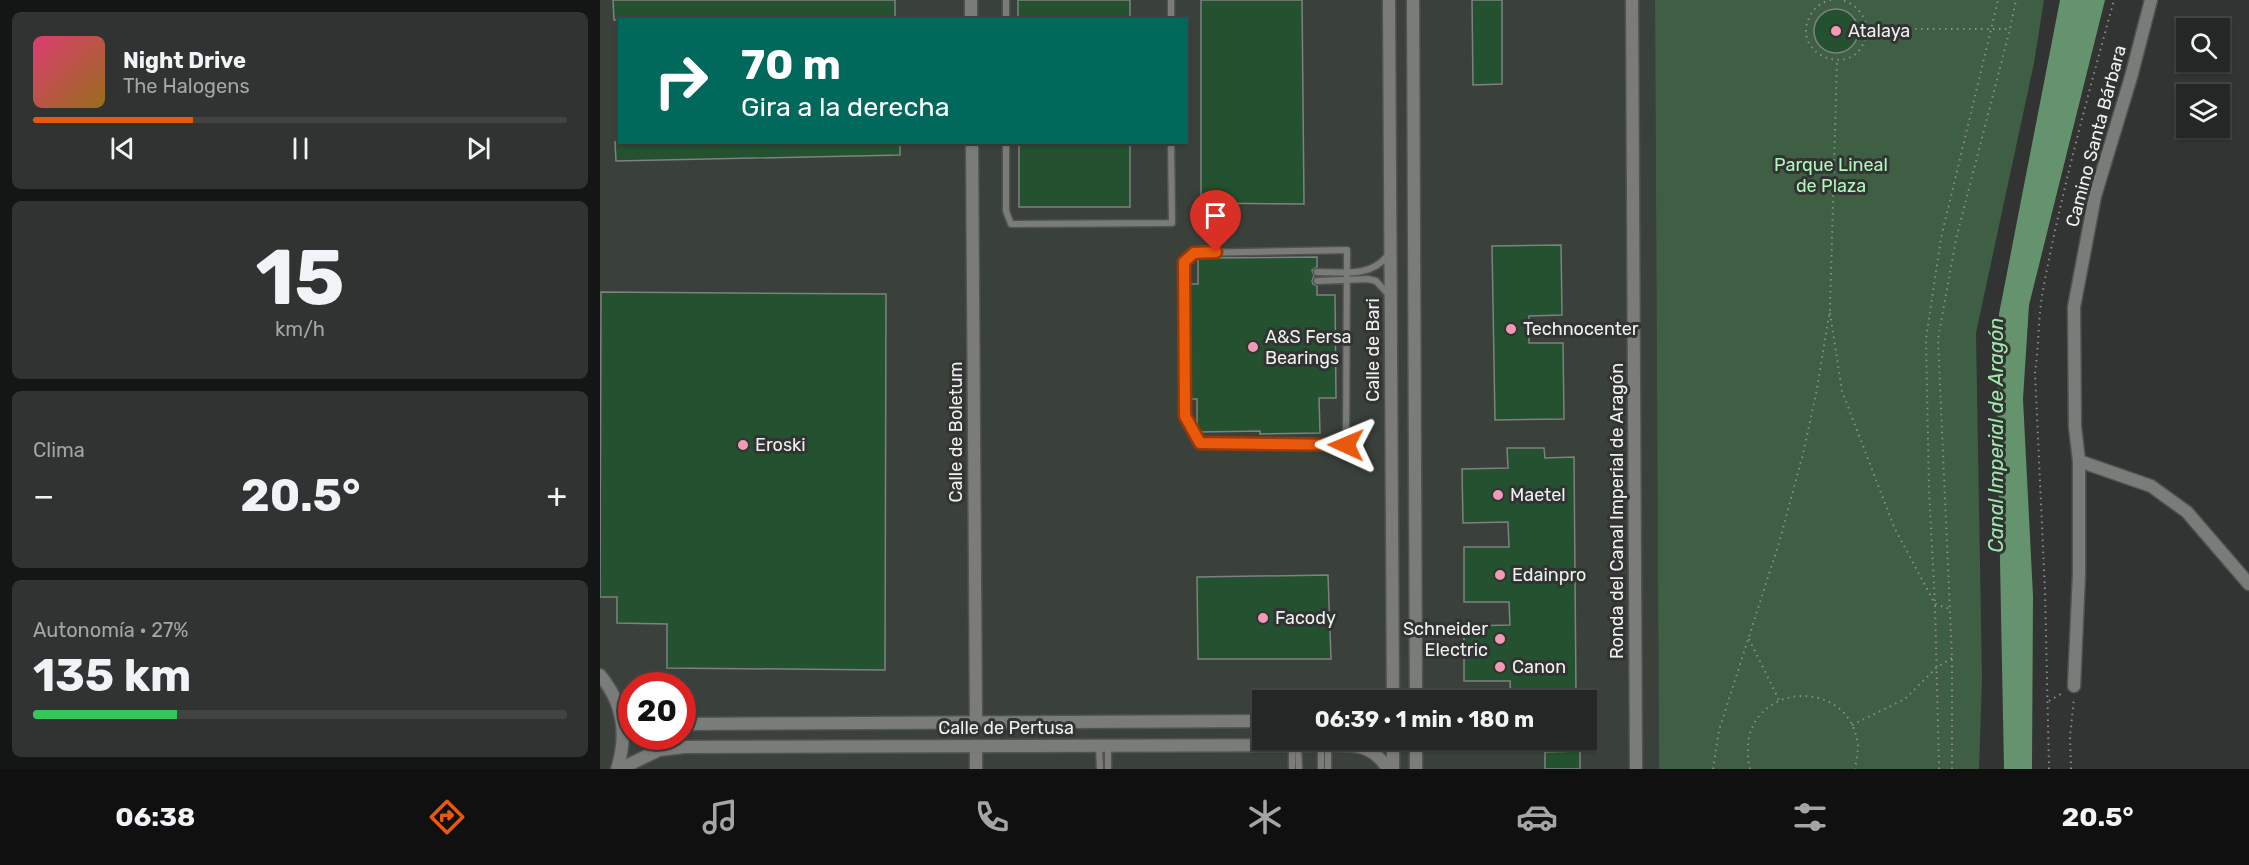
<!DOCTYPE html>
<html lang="es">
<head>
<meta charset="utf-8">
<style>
	body { margin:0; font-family:Rubik,sans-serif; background:#313332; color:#f1f3f6; height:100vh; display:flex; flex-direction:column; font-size:22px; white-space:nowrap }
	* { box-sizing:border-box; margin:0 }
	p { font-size:20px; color:#a3a5a7 }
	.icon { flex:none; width:33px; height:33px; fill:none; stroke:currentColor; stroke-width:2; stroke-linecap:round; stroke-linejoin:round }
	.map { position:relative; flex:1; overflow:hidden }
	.details { display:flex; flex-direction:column; gap:12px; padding:12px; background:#141515; width:600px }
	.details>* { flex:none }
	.hud { position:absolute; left:18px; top:18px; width:570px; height:126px; border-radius:0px; box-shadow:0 2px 4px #0004,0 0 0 2px #424443; background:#00695c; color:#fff; overflow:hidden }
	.controls { position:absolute; left:1576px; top:18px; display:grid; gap:12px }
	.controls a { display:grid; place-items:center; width:54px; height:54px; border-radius:0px; background:#252726; box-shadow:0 2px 4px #0004,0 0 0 2px #424443; font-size:30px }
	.speed { position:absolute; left:18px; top:672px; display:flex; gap:12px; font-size:30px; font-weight:700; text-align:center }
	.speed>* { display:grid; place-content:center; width:78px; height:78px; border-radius:50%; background:#252726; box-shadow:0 2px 4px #0004,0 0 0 2px #424443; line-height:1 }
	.speed .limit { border:9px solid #d22; background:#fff; color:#111 }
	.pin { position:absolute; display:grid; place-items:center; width:51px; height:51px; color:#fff; margin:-62px -26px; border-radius:50% 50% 50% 0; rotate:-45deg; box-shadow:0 0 6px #0007 }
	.pin .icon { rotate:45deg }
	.me { position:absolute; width:66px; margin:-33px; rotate:271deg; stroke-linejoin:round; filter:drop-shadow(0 0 4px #0008) }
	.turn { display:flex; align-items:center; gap:21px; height:126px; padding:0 24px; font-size:27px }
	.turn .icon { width:78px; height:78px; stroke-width:2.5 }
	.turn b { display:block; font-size:42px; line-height:51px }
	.big { font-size:45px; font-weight:700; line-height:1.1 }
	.details .widget { flex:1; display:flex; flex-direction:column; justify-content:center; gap:9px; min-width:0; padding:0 21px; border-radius:9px; background:#313332 }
	.details .dial { align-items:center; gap:0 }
	.dial b { font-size:78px; line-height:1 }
	.song { display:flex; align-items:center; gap:18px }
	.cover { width:72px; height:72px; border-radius:9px; background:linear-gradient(135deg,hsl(340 70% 55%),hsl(40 70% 35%)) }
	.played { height:6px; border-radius:3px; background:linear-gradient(90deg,#ea580c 30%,#424443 30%) }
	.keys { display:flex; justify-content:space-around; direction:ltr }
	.heat { display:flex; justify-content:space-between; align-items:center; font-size:33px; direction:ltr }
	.charge { height:9px; border-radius:4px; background:linear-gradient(90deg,#34c759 27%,#424443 0) }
	.trip { position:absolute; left:652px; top:690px; width:345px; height:60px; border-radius:0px; background:#252726; box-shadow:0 2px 4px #0004,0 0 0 2px #424443; font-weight:700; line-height:60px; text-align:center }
	.dock { display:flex; height:96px; justify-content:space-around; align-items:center; background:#0f100f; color:#a3a5a7 }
	.dock .icon { width:42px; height:42px }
	.dock .on { color:#ea580c }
	.dock b { font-size:27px; color:#f1f3f6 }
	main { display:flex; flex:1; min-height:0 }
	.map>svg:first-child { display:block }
	.built { fill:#3a413b; fill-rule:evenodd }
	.green { fill:#3e5f44 }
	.water { fill:#65936d }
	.building { fill:#24512f; stroke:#7f817f; stroke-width:1.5 }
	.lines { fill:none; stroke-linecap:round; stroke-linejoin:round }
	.service-casing { stroke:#515351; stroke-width:9 }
	.minor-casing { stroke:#515351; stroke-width:15 }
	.path { stroke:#898c8a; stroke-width:2; stroke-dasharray:1.5 4.5; stroke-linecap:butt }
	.service { stroke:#7a7c7a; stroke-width:6 }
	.minor { stroke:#7a7c7a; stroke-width:12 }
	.route-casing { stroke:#983908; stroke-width:15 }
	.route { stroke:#ea580c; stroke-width:10 }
	.poi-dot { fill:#f09ab5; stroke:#313432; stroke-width:2 }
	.labels { text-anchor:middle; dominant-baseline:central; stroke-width:6; stroke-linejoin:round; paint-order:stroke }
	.poi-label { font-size:18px; fill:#eff1ef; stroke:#313432; text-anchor:start }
	.street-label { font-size:18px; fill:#eff1ef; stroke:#313432 }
	.park-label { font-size:18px; fill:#b0f7bc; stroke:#313432 }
	.water-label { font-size:20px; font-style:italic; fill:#a2e9af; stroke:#313432 }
</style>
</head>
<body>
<main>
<section class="details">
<div class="widget">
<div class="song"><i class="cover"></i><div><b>Night Drive</b><p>The Halogens</p></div></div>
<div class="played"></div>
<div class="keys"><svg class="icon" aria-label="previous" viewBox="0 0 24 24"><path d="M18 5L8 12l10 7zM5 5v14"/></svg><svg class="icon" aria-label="pause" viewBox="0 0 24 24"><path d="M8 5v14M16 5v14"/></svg><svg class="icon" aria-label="next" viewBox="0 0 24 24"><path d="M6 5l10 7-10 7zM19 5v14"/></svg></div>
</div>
<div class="widget dial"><b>15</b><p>km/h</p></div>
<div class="widget"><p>Clima</p>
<div class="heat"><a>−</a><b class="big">20.5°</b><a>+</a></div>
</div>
<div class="widget"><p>Autonomía · 27%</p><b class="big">135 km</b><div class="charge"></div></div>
</section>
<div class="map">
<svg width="1649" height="769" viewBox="0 0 1649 769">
	<rect width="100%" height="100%" fill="#313432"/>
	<path class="built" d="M0 0H1055L1059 769H0ZM20 20H586V142H20ZM32 686H82V736H32ZM663 700H987V740H663Z"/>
	<path class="green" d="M1055 0H1444L1434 63 1376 333 1382 679 1379 769H1059Z"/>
	<path class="water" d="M1460 0H1505L1429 305 1423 399 1433 596 1432 769H1404L1397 405 1399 314Z"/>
	<path class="building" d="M13 0H295V20H14Z
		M418 0H530V20H418Z
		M601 0H702L704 204 601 203Z
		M872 0H902V84L873 85Z
		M1214 31a22 22 0 1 1 44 0a22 22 0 1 1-44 0Z
		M15 142H300V155L16 161Z
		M419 142H530V207H419Z
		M961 245 962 315 929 316V343H963L964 419 895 420 892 246Z
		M717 257V267L712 270 714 276 712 281 713 284 717 286V295H735L736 398H719L720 433 660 434V431L600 432 597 427V399H590L589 284H598V258Z
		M1 292 286 294 285 670 67 668V624L17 623V597H0Z
		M907 448H944L945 458 974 457 976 695 946 696V700H911L910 681H864V626L910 625 909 602H864V547H909L908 522 863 523 862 469 908 468Z
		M728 575 731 659H598L597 577Z
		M980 751V769H945V752Z"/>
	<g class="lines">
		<g class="service-casing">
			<path id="service" d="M406 0V20
				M571 0V20
				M406 142V211L411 224 572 223 571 142
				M747 250 746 445 600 443 585 416 584 262 594 253Z
				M717 272C742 272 771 278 788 255
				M717 281 768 279 776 281 788 294
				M698 745 699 769
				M728 745V769
				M499 746 500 769
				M508 746V769
				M721 746V769
				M692 769V745"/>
		</g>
		<g class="minor-casing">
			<path id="minor" d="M371 0V20
				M789 0 793 700
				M813 0 816 700
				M1032 0 1036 769
				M1551 0 1531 77 1495 196 1474 307 1475 427 1479 461 1551 486 1587 512 1649 584
				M372 142 376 721
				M0 675C23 703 28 735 17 769
				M1474 686 1479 574V461
				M82 724 663 721
				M793 740V769
				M816 740V769
				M376 746V769
				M20 769 59 750 84 747 728 745C755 745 772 744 788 769"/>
		</g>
		<path class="path" d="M1231 0C1222 2 1214 7 1210 16 1189 55 1255 80 1265 38 1270 20 1258 4 1241 0
			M1267 29H1410
			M1230 313 1242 391 1294 527 1335 604 1350 609
			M1149 639 1179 700
			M1449 701 1464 692
			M1252 725 1305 699 1336 668 1352 658
			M1113 769 1119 730 1179 543 1203 454 1216 394 1230 310 1237 60
			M1150 769C1130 682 1251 671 1258 746 1258 753 1256 762 1255 769
			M1339 769 1335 604 1329 490 1326 339 1341 238 1398 0
			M1352 769V658L1338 339 1356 239 1410 29 1416 0
			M1449 769 1445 591 1435 372C1439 346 1438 316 1443 290 1461 193 1488 95 1514 0
			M1471 769 1470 736 1474 698"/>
		<use href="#service" class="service"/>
		<use href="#minor" class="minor"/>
	</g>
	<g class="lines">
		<g class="route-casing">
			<path id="route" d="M616 252 594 253 584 262 585 416 600 443 746 445"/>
		</g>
		<use href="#route" class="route"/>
	</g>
	<g class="poi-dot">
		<circle cx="1236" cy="31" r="6"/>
		<circle cx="911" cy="329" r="6"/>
		<circle cx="653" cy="347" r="6"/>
		<circle cx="143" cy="445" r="6"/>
		<circle cx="898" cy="495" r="6"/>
		<circle cx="900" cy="575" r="6"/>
		<circle cx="663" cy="618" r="6"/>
		<circle cx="900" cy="639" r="6"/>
		<circle cx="900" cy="667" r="6"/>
	</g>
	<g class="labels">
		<g class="poi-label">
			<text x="1248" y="31">Atalaya</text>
			<text x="923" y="329">Technocenter</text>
			<text x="665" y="337">A&amp;S Fersa<tspan x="665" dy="21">Bearings</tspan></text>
			<text x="155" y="445">Eroski</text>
			<text x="910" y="495">Maetel</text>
			<text x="912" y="575">Edainpro</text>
			<text x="675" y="618">Facody</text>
			<text x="888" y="629" text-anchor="end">Schneider<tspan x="888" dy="21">Electric</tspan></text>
			<text x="912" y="667">Canon</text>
		</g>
		<g class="street-label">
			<text transform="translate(1496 136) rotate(-75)">Camino Santa Bárbara</text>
			<text transform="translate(773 350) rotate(-90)">Calle de Bari</text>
			<text transform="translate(356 432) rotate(-90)">Calle de Boletum</text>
			<text transform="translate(1017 511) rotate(-90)">Ronda del Canal Imperial de Aragón</text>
			<text x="406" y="728">Calle de Pertusa</text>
		</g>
		<g class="park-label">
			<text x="1231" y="165">Parque Lineal<tspan x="1231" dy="21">de Plaza</tspan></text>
		</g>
		<g class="water-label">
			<text transform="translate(1396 435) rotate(-90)">Canal Imperial de Aragón</text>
		</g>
	</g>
</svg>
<div class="controls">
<a><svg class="icon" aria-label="search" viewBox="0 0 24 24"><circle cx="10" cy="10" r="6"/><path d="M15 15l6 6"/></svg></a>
<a><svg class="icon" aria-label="layers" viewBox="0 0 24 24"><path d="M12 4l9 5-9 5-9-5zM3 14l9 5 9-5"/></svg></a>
</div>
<div class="speed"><div class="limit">20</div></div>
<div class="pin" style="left:616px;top:252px;background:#d93025"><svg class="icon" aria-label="arrive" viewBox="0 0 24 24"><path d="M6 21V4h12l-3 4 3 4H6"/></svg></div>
<svg class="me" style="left:746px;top:445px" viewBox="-20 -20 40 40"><path d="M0-17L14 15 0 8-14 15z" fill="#ea580c" stroke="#fff" stroke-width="4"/></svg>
<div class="trip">06:39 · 1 min · 180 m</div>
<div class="hud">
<div class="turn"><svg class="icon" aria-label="right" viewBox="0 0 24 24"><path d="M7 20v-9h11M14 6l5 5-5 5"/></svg><div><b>70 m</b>Gira a la derecha</div></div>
</div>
</div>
</main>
<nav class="dock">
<b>06:38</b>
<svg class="icon on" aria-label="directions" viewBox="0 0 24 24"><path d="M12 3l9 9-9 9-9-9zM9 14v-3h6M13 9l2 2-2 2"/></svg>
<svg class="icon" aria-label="music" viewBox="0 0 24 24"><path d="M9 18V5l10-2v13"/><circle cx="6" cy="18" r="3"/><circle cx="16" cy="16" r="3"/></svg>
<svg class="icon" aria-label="phone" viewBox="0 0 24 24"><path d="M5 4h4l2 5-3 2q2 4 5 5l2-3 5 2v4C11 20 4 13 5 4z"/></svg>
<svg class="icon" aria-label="climate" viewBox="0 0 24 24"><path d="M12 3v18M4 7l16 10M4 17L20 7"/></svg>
<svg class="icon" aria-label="car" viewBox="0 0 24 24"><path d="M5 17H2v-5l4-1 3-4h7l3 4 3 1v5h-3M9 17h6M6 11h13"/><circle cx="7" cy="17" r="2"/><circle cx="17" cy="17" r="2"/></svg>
<svg class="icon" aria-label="filters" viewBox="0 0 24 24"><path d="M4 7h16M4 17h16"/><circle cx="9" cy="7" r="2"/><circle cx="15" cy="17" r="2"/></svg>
<b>20.5°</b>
</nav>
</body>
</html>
